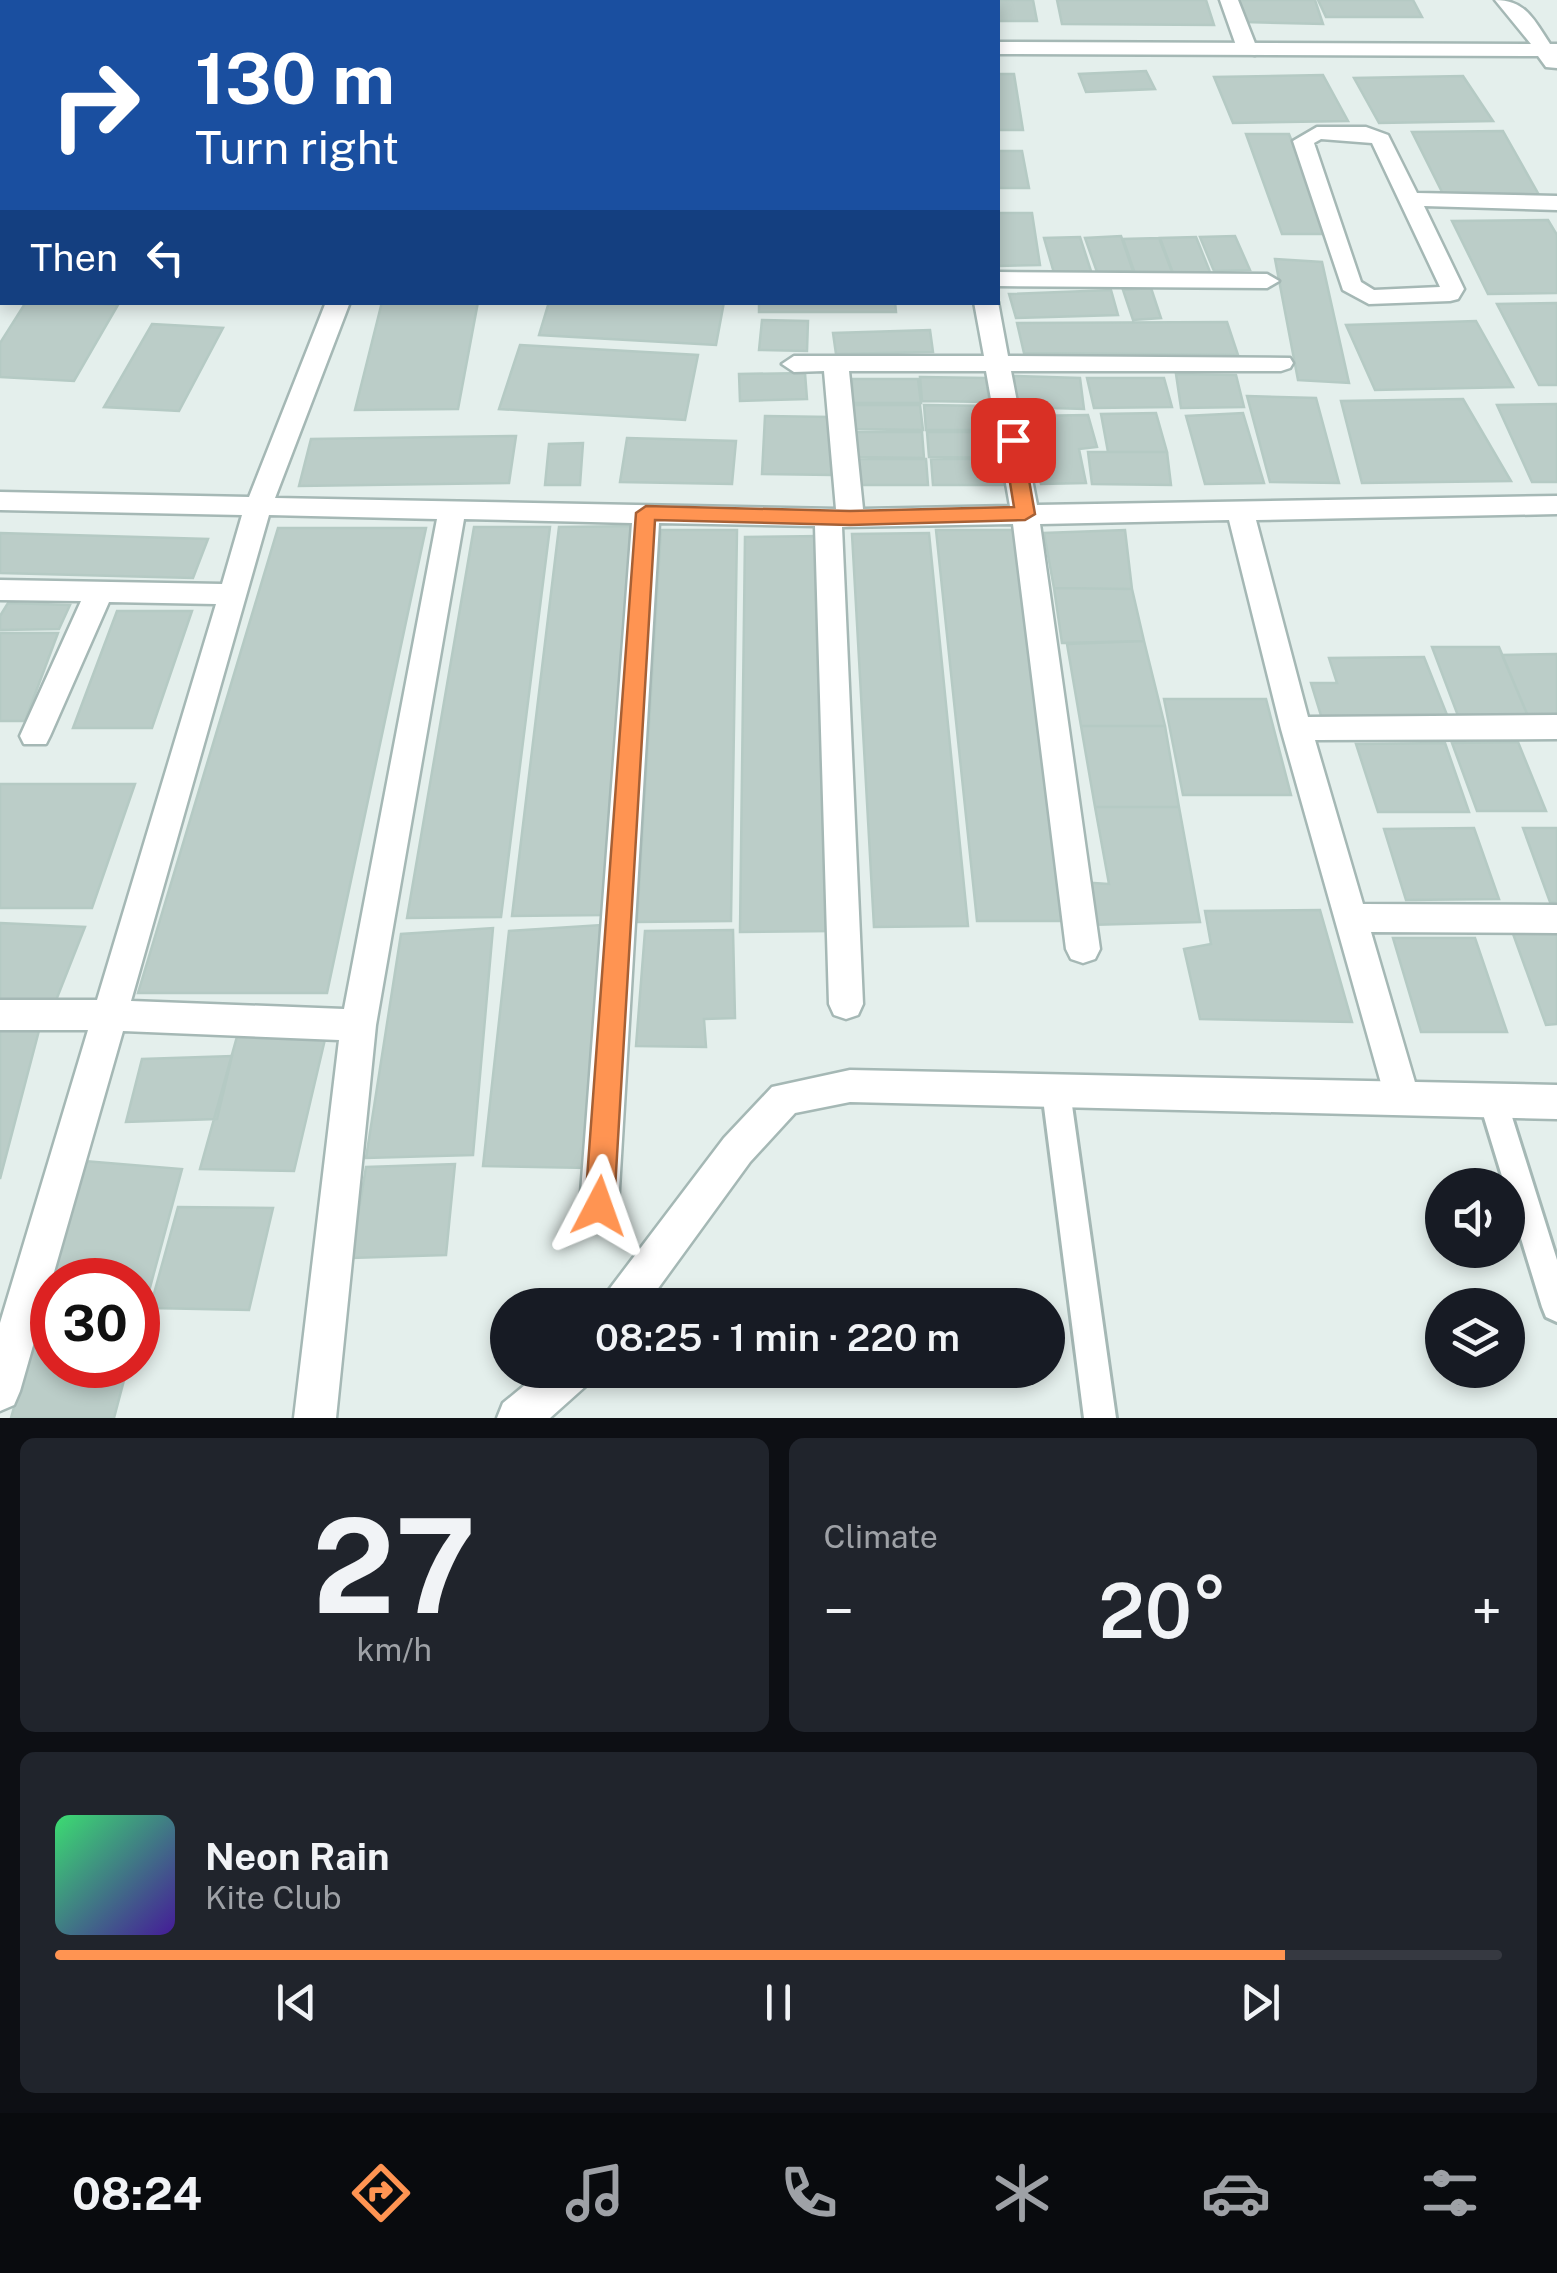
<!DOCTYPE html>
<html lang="en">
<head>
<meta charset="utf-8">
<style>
	body { margin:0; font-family:"Public Sans",sans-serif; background:#20242c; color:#f1f3f6; height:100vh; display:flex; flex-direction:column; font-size:38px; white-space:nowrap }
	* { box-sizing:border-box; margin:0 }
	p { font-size:32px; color:#9ea1a6 }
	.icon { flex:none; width:55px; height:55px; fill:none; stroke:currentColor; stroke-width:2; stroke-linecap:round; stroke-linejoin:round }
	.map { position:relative; height:1418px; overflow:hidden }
	.sheet { display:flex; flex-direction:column; gap:20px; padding:20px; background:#0d0f14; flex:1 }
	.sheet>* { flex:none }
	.top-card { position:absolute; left:0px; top:0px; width:1000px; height:305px; box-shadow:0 5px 15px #0003; background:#1a4fa0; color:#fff; overflow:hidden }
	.fabs { position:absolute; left:1425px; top:1168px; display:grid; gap:20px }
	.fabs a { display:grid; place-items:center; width:100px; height:100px; border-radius:50%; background:#171b24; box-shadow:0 5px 15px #0003; font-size:50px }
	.speed { position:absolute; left:30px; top:1258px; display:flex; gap:20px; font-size:50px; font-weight:700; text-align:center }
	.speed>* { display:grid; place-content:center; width:130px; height:130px; border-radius:50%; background:#171b24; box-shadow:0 5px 15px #0003; line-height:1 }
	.speed .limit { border:15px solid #d22; background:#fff; color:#111 }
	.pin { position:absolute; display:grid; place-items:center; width:85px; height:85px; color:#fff; margin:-42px; border-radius:20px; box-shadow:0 5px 15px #0006 }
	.me { position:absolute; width:110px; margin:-55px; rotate:4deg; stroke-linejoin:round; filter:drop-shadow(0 0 8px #0008) }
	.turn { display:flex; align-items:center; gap:35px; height:210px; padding:0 30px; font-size:45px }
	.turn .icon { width:130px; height:130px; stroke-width:2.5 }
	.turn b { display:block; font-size:70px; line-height:85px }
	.then { display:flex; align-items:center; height:95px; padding:0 30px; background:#0003; gap:20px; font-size:38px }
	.big { font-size:75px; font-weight:600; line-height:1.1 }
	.sheet .card { flex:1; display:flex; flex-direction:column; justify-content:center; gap:15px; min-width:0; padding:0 35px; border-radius:15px; background:#20242c }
	.sheet .dial { align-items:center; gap:0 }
	.dial b { font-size:130px; line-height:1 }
	.song { display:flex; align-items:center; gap:30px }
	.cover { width:120px; height:120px; border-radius:15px; background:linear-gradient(135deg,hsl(140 70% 55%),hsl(260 70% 35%)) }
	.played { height:10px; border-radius:5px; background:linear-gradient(90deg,#ff9452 85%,#363941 85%) }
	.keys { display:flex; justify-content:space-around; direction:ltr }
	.heat { display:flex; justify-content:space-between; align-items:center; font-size:55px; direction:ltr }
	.sheet .tiles { flex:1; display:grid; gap:20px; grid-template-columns:1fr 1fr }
	.card:last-child { grid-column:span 2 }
	.trip { position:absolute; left:490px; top:1288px; width:575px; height:100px; border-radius:50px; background:#171b24; box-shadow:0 5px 15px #0003; font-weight:600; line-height:100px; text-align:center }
	.menu { display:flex; height:160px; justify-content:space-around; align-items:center; background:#090b0e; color:#9ea1a6 }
	.menu .icon { width:70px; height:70px }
	.menu .active { color:#ff9452 }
	.menu b { font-size:45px; color:#f1f3f6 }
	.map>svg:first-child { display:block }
	.building { fill:#bbcdc8; stroke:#b5cac4; stroke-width:2.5 }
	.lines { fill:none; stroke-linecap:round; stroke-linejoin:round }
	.service-casing { stroke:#a5b8b5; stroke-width:6 }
	.minor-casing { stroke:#a5b8b5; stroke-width:5 }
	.tertiary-casing { stroke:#a5b8b5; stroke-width:5 }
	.service { fill:#fff; fill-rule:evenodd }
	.minor { fill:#fff; fill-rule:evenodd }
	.tertiary { fill:#fff; fill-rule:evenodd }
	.route { fill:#ff9452; stroke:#a66035; stroke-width:2.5 }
</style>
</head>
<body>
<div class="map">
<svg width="1557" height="1418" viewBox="0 0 1557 1418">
	<rect width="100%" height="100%" fill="#e4efec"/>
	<path class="building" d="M485 0H635L484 2Z
		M659 0H808L658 2Z
		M841 0H1033L1037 21H998V2Z
		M1057 0H1206L1214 25 1062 24Z
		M1238 0H1315L1323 24 1245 22Z
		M1318 0H1413L1422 17H1326Z
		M1146 71 1155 89 1086 92 1079 74Z
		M998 74H1014L1023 130H998Z
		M1323 75 1348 121 1233 123 1214 77Z
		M1463 76 1493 121 1379 123 1354 78Z
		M1503 131 1539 195 1444 196 1412 132Z
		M1246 134H1289L1328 234H1282Z
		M998 151H1022L1029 188H998Z
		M998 213H1032L1040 265 998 266Z
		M1548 220 1557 235V293L1488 294 1452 221Z
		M1121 236 1133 271 1097 272 1085 238Z
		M1235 236 1250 270 1214 271 1200 237Z
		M1080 237 1091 271 1054 273 1044 238Z
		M1196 237 1210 272 1173 273 1160 238Z
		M1159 238 1172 272 1135 274 1123 239Z
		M1275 259 1322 262 1349 383 1298 380Z
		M1151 288 1161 318 1133 320 1123 290Z
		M1111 290 1118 315 1016 318 1009 294Z
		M26 302H68L118 305 74 381 0 377V343Z
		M382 302H478L458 409 355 410Z
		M549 302H724L716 345 539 335Z
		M759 302H895L896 312H759Z
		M1557 303V385H1539L1497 304Z
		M762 320 808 321 807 351 759 350Z
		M1476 321 1513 387 1375 390 1346 325Z
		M1227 322 1238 355 1024 353 1017 323Z
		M152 324 223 328 179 411 104 407Z
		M930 330 933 352 836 354 833 333Z
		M520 345 698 355 685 420 499 409Z
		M805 373 807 399 740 401 739 374Z
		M1176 374 1236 375 1244 407 1181 408Z
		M1014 376 1080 378 1084 409 1016 407Z
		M920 377 986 378 989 402 922 401Z
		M1087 378H1164L1172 407 1094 408Z
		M852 379H918L921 403H853Z
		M1247 396 1316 398 1339 483 1270 482Z
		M1463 399 1511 481 1362 483 1341 401Z
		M1557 404V482H1532L1497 405Z
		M853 405H920L923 430 854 429Z
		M924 405 991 406 994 430H926Z
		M1156 413 1167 452H1108L1101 414Z
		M1243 413 1264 483 1205 484 1186 416Z
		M1088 415 1097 447 1079 449 1086 483 1041 484 1026 416Z
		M765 416 831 417V475L762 474Z
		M854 432H922L924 458 854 457Z
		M927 432H995L998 458 929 457Z
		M516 436 509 483 299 486 311 439Z
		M627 438 736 441 732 484 620 482Z
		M583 443 580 485H545L549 444Z
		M1088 452H1167L1171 485 1092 484Z
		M856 459H926L928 485H856Z
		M931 459H1001L1004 485H933Z
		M635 526 605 915 512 916 559 527Z
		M474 527H550L501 917 407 918Z
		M278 528H426L327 993H138Z
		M661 530H737L731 921 637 922Z
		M936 530H1013L1071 921H977Z
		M1125 530 1132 589 1054 588 1044 533Z
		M0 533 208 539 193 578 0 573Z
		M929 533 968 926 874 927 852 534Z
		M821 536 834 931 740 932 745 537Z
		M1054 588 1132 589 1144 641 1062 643Z
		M8 603 70 605 59 629 0 630V616Z
		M117 611H192L152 728H73Z
		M0 633H58L25 721H0Z
		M1144 641 1165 726H1081L1067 644Z
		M1432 647H1499L1530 721H1460Z
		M1557 654V721H1530L1502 655Z
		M1424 657 1449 720 1323 722 1311 683H1337L1329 658Z
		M1164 699H1266L1291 795H1183Z
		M1081 726H1165L1179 807H1095Z
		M1518 742 1546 811H1477L1452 743Z
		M1445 743 1469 812H1378L1356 744Z
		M0 784H135L92 908H0Z
		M1095 807H1179L1200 922 1088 925 1080 882 1109 884Z
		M1474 828 1499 899 1406 900 1384 829Z
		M1523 828H1557V902H1550Z
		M1320 910 1352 1022 1200 1019 1184 949 1211 944 1205 911Z
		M0 923 85 927 55 1003 0 1000Z
		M601 925 588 1168 483 1166 509 931Z
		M493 928 473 1155 366 1158 401 934Z
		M733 930 735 1018 704 1019 706 1047 636 1046 645 931Z
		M1512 931H1557V1024L1546 1025Z
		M1393 938H1475L1507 1032H1421Z
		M41 1023 0 1179V1026Z
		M238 1033 326 1035 294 1171 200 1169Z
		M232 1056 217 1119 126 1122 142 1059Z
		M84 1161 182 1169 138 1332V1280H52V1365H128L114 1418H11Z
		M455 1164 446 1255 351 1258 366 1167Z
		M178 1207 273 1208 249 1310 150 1308Z"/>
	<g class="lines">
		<g class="service-casing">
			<path id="service" d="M1056 1079 1066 1082 1070 1091 1116 1418H1084L1042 1091 1046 1082Z
				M1493 1089 1503 1092 1507 1101 1557 1260V1322L1546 1317 1542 1307 1479 1101 1483 1092Z"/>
		</g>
		<g class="minor-casing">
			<path id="minor" d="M819 0H837V2H819Z
				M1220 0H1238L1258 51 1255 55 1238 51Z
				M2 74V88L0 89V75Z
				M1317 127H1366L1388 135 1417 193 1557 196V210L1424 206 1464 289 1458 299 1450 301 1369 304 1343 290 1293 141ZM1321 139 1372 143 1440 287 1374 290 1361 282 1314 143Z
				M998 272 1267 274 1279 281 1267 288 998 286Z
				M0 273H2V287H0Z
				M326 302H350L275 498 836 509 824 371 794 372 782 364 794 356H984L974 302H998L1008 356 1290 358 1293 363 1290 368 1281 371H1011L1037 505 1557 496V514L1256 520 1308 717 1557 715V739L1315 740 1363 904 1557 905V933L1371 932 1419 1096 1414 1108 1401 1113 1388 1108 1281 729 1229 520 1040 524 1100 949 1095 959 1083 963 1071 959 1066 949 1013 524 842 527 863 1004 858 1015 846 1019 834 1015 829 1004 815 526 659 523 618 1206 612 1219 599 1224 586 1219 580 1206 632 523 464 519 376 1025 336 1418H294L339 1040 123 1031 20 1391 14 1405 0 1411V1323L88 1030H0V1000H97L216 604 109 602 50 736 46 744H24L20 736 81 601 0 600V580L222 584 242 515 0 510V492L249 497ZM849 371H986L1010 506 863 509ZM269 515 437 519 344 1009 131 1001Z"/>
		</g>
		<g class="tertiary-casing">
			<path id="tertiary" d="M160 0H200L201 2H161Z
				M1495 0C1526 0 1534 20 1550 44H1557V68L1546 67 1538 56 998 54V42L1531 44Z
				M850 1070 1557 1085V1119L850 1102 795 1113 750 1162 646 1305H602L608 1291 724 1138 772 1087Z
				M543 1370H594L588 1384 550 1418H497L503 1403Z"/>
		</g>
		<use href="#service" class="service"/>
		<use href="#minor" class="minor"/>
		<use href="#tertiary" class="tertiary"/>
	</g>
	<path class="route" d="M1013 433 1022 440 1035 514 1025 520 850 525 655 520 614 1206 609 1215 599 1220 589 1215 585 1206 636 513 646 506 850 511 1014 507 1003 440Z"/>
</svg>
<div class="fabs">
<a><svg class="icon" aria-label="sound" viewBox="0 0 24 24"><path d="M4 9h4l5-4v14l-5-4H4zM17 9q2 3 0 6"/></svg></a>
<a><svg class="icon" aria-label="layers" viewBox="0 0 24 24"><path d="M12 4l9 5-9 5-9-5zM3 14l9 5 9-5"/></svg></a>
</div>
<div class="speed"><div class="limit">30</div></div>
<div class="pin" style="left:1013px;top:440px;background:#d93025"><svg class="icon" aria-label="arrive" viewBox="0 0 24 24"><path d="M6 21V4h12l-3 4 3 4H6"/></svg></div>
<svg class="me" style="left:599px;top:1206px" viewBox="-20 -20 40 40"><path d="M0-17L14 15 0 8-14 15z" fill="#ff9452" stroke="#fff" stroke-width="4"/></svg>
<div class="trip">08:25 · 1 min · 220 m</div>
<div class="top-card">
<div class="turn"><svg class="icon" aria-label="right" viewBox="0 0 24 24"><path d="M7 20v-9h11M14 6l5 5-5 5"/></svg><div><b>130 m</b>Turn right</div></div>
<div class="then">Then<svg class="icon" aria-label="left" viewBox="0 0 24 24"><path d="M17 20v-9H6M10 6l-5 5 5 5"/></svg></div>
</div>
</div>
<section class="sheet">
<div class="tiles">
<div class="card dial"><b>27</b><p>km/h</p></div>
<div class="card"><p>Climate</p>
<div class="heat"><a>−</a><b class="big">20°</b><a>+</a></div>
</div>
<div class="card">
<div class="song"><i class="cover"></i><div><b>Neon Rain</b><p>Kite Club</p></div></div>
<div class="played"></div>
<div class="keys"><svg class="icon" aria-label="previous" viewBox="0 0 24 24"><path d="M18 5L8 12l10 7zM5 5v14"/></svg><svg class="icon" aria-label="pause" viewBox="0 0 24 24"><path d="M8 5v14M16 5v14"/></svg><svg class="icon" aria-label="next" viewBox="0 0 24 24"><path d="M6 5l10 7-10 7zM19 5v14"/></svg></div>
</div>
</div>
</section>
<nav class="menu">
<b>08:24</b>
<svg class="icon active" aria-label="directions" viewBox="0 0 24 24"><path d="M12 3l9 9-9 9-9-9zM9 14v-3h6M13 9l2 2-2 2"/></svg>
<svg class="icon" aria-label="music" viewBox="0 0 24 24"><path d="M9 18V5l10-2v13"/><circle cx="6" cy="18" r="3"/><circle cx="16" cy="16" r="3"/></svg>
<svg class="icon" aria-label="phone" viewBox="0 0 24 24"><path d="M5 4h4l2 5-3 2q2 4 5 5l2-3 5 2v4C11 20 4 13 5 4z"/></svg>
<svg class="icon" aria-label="climate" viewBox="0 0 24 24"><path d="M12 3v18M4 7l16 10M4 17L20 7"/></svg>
<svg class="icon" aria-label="car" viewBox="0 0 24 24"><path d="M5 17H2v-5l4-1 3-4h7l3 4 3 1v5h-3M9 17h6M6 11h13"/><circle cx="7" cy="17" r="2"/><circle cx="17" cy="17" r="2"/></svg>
<svg class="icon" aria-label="filters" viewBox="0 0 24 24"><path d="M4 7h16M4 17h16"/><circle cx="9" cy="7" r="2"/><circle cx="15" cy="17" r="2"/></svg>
</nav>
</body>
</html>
